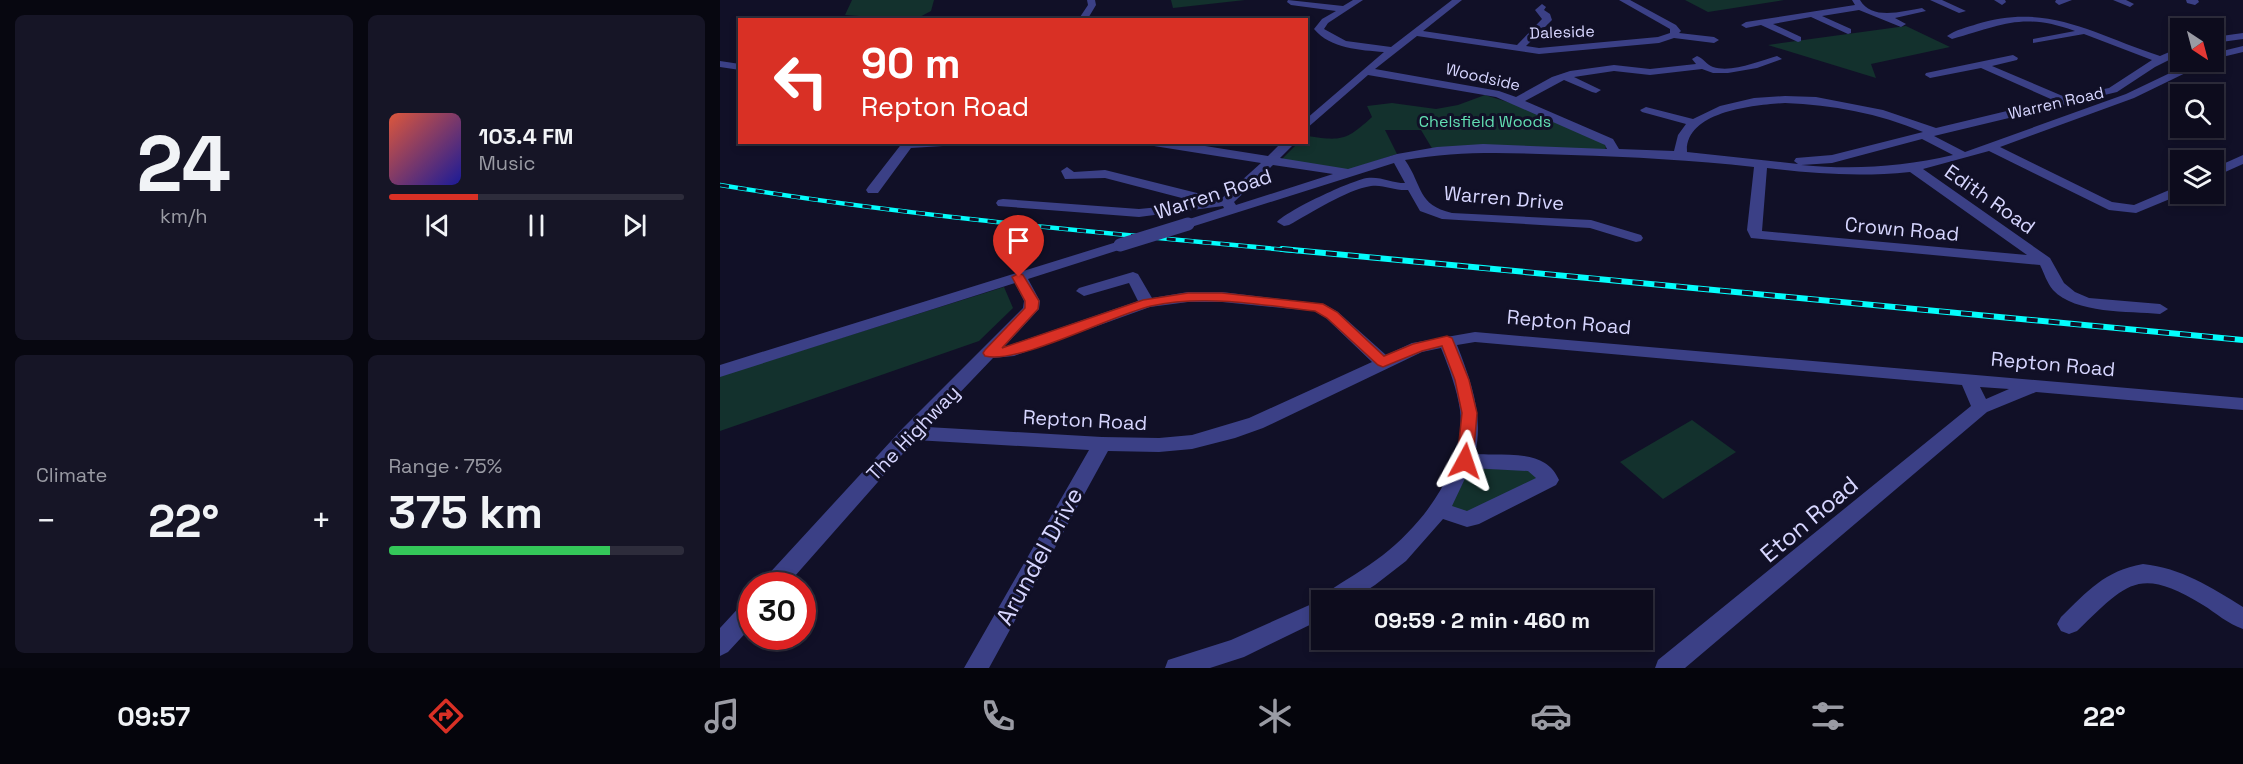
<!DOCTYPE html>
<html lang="en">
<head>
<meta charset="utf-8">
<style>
	body { margin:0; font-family:"Space Grotesk",sans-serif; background:#161526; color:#f1f3f6; height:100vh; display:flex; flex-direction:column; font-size:22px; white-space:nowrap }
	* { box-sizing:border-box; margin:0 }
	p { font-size:20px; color:#9a9ba4 }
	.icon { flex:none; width:33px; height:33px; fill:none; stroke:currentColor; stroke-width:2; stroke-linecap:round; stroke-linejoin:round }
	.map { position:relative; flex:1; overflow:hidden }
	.details { display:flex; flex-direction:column; gap:15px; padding:15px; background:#070710; width:720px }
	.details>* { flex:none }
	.guide { position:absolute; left:18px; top:18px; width:570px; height:126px; border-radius:0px; box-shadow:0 3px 9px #0003,0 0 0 2px #2d2c3b; background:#d93025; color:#fff; overflow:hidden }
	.needle { width:39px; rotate:144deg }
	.controls { position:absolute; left:1450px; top:18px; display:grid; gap:12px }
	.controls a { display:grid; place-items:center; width:54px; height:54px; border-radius:0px; background:#0d0c1d; box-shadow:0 3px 9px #0003,0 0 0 2px #2d2c3b; font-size:30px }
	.speed { position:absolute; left:18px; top:572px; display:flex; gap:12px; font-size:30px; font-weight:700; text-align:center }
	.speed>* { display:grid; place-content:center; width:78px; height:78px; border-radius:50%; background:#0d0c1d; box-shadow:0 3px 9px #0003,0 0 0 2px #2d2c3b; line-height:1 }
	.speed .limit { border:9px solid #d22; background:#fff; color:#111 }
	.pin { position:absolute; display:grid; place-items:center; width:51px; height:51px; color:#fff; margin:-62px -26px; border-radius:50% 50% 50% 0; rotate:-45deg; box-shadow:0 0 6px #0007 }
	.pin .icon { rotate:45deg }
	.me { position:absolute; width:66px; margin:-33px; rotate:5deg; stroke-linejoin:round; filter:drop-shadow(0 0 4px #0008) }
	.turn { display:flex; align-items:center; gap:21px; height:126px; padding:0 24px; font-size:27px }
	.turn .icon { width:78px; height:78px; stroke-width:2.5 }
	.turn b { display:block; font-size:42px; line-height:51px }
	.big { font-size:45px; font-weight:600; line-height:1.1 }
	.details .tile { flex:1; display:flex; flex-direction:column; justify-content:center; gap:9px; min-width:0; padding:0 21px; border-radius:9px; background:#161526 }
	.details .dial { align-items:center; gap:0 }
	.dial b { font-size:78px; line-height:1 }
	.song { display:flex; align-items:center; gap:18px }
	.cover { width:72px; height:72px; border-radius:9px; background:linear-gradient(135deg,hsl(10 70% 55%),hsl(240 70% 35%)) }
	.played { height:6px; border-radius:3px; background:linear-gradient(90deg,#d93025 30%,#2d2c3b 30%) }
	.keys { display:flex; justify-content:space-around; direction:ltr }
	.heat { display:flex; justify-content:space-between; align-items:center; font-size:33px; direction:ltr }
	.charge { height:9px; border-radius:4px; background:linear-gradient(90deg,#34c759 75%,#2d2c3b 0) }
	.details .tiles { flex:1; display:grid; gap:15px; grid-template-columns:repeat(2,1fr) }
	.trip { position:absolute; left:591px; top:590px; width:342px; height:60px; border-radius:0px; background:#0d0c1d; box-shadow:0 3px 9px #0003,0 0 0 2px #2d2c3b; font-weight:600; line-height:60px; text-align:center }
	.tab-bar { display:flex; height:96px; justify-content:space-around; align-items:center; background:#05050c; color:#9a9ba4 }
	.tab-bar .icon { width:42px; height:42px }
	.tab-bar .on { color:#d93025 }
	.tab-bar b { font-size:27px; color:#f1f3f6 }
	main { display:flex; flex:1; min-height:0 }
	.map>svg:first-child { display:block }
	.green { fill:#13312d }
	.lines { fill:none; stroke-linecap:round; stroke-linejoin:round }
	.minor { fill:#3b4086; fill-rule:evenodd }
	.rail-far1-casing { stroke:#04fdfc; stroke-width:4.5 }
	.rail-casing { stroke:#04fdfc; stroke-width:6 }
	.rail-far1 { stroke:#111027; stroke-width:3; stroke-dasharray:9; stroke-linecap:butt }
	.rail { stroke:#111027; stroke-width:4; stroke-dasharray:11; stroke-linecap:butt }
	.minor-bridge { stroke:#3b4086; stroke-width:13 }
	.route { fill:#d93025; stroke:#8d1f18; stroke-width:1.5 }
	.labels { text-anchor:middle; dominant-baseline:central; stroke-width:6; stroke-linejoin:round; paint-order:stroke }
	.far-street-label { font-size:16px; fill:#d7d6ff; stroke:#111027 }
	.far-park-label { font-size:16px; fill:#62dfb3; stroke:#111027 }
	.street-label { font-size:20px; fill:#d7d6ff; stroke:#111027 }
	.near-street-label { font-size:24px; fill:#d7d6ff; stroke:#111027 }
</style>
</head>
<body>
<main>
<section class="details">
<div class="tiles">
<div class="tile dial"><b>24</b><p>km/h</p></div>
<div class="tile">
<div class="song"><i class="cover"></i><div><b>103.4 FM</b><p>Music</p></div></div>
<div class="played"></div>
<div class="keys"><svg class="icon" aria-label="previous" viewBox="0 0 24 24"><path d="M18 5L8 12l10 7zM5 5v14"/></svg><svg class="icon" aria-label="pause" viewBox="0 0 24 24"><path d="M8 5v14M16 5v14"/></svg><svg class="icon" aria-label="next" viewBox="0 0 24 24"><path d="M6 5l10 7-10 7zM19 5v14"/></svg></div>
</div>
<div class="tile"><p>Climate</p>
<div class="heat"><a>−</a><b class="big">22°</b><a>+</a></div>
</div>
<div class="tile"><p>Range · 75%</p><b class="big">375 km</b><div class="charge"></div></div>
</div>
</section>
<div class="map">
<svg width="1523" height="668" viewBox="0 0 1523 668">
	<rect width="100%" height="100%" fill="#111027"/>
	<path class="green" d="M132 0H214L211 11 194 20 125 15Z
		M451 0H525L453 8Z
		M965 0H1064L988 12Z
		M1186 26 1230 47 1151 64 1156 78 1048 45Z
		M765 95 794 104 881 142 886 146 885 151 713 150 701 130H665L677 154 625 171 560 161 578 143 586 142 587 136C621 141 626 141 652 117L647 106 672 103 716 109 738 105Z
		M284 287 293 308 259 341 0 431V376Z
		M972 420 1016 452 943 499 900 462Z
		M747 468 808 470 820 477 750 515 726 506Z"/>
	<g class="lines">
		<path class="minor" d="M367 0H375L376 5 367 20H358L368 5Z
			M568 0 623 6 633 0H643L608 23 604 29 626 41 671 47 732 0H742L703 31 797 45 822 19 815 10 822 4 826 7 824 10 830 14 832 20 806 46 819 48 938 37 950 33V29L899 0H910L956 25 961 31 959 33 994 37 999 40 994 43 954 38 939 43 819 54 697 36 655 69 779 91 796 97 832 77 850 71 894 65 930 69 976 64 972 59 977 56C983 58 987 65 993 67 1012 73 1039 61 1057 56L1062 59 1037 68 1008 73H993L982 69 930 75 894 71 854 77 881 90 876 93 872 92 844 80 805 101 893 139 899 149 954 151 958 135 966 124 922 112 920 110 926 107 973 119 1000 106 1034 98 1065 96 1096 97 1163 110 1216 128 1333 100 1261 68 1210 78 1205 75 1206 73 1293 55 1298 58 1297 60 1272 66 1345 97 1389 88 1432 60 1364 34 1313 43V39L1355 31C1302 12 1282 25 1232 39L1227 36C1235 30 1248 27 1257 24 1328 2 1375 35 1440 56L1461 47V54L1435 67 1397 92 1214 136 1245 152 1406 94 1473 62H1485L1484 64 1414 98 1280 147 1392 202 1414 205 1461 185 1462 194 1416 213 1389 210 1269 151 1203 169 1330 258 1344 283 1355 292 1369 298 1440 304 1448 309 1440 314C1409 311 1355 314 1333 290 1327 283 1324 273 1320 265L1031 238 1027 230 1034 167C973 160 912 157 851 155 795 153 741 150 685 160 703 186 697 205 732 213L871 220 921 235 923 238 921 241 916 242 870 228 722 219 700 211 688 190C675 191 663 184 651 186 626 190 591 213 569 225L564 226 557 222C568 210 630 181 647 178 660 176 672 183 685 183L674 163 468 228 461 224 463 221 504 208 503 206 419 217 278 206 276 203 278 200 283 199 419 209 481 203 385 178 345 179 341 171 347 167 354 172 385 170 501 199 541 163 434 146 428 142H460L548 156 562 142H576L560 158 628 169 677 154 717 147 763 144 887 149 885 145 776 97 648 75 586 129V119L664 52C640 50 611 49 594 29L602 19 616 11 571 5 567 2ZM1065 103C1113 105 1158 113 1203 132L1112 155 1076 158 1074 161 1078 164 967 152C965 111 1035 105 1065 103ZM1202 139 1233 155C1181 167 1134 170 1081 165L1112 163ZM553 165 613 174 516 205 514 202ZM1047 168C1097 174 1140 177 1190 172L1307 255 1042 231Z
			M1132 0H1140C1152 21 1183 11 1202 8L1206 11 1175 18 1186 24 1181 27 1139 10 1102 16 1131 29V33L1128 34 1091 17 1053 24 1081 37V41L1078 42 1041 25 1026 28 1021 25 1026 22 1135 5Z
			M1210 0H1222L1246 11 1239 13Z
			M1274 0H1285L1286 2 1282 5Z
			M1336 0H1352L1339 5 1335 2Z
			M1393 0H1406L1414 4 1410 7Z
			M1466 0H1478L1479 2 1475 5 1467 3Z
			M1523 33V39L1494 43V37Z
			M1523 46V52L1494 59V53Z
			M0 61 20 64V70L0 67Z
			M183 142H229L223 146 191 148 158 193H148L146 190 148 187Z
			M1523 155V164L1494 177V168Z
			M400 241 407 245 405 248 308 279 320 301 319 309 284 347 418 301 409 283 364 296 356 291 359 288 413 272 418 274 432 298 468 292H502L604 304 618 312 666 355 692 343 755 332 1523 398V410L1316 392 1267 412 965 668H935L938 660 1251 406 1242 385 755 342 737 345C751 381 764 416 755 454 783 456 826 448 839 480L836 485 759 524 747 527 723 519 686 561 655 585 632 600H602V619L524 657 490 668H445L448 660 511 640 603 599 606 593C625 580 645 569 663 555 706 521 746 467 740 410 737 389 729 368 721 348L702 352 543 428 515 438 472 449 439 452 388 451 269 668H244L369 450 195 440 67 585H42L45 578 183 428 303 308 304 301 295 283 0 377V365ZM468 302H502L594 311 606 318 652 362 529 418 472 435 439 438 382 437 207 427 273 358 294 356 430 307ZM1260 387 1289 389 1266 399ZM750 468 808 471 816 478 747 511 732 506Z
			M1423 564C1461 568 1491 587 1523 607V629C1508 624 1496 613 1483 605 1418 565 1406 584 1357 631L1349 634 1341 631 1337 624 1341 617C1368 591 1384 571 1423 564Z
			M32 599V626L8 652 0 656V628L24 602Z"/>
		<g class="rail-far1-casing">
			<path id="rail-far1" d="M0 185C192 217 385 233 578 251"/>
		</g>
		<g class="rail-casing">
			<path id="rail" d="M562 249 1523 340"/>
		</g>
		<use href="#rail-far1" class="rail-far1"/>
		<use href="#rail" class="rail"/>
		<path class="minor-bridge" d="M400 245 468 224"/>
	</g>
	<path class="route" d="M299 273 303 275 319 301 318 309 282 348 423 300 468 293H502L603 304 617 312 664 356 693 344 727 336 732 338 749 380 757 413 753 461 751 465H739L737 461 742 413 735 380 722 346 702 351 663 367 658 365 607 318 595 311C541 305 484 294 431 306 392 315 298 365 265 356L263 353 265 350 305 308V301L292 277Z"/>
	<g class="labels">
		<g class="far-street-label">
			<text transform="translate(842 32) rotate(-2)">Daleside</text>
			<text transform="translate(763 77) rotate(13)">Woodside</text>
			<text transform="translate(1336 103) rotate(-13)">Warren Road</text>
		</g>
		<g class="far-park-label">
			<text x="765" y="121">Chelsfield Woods</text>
		</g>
		<g class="street-label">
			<text transform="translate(493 194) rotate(-18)">Warren Road</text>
			<text transform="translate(784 198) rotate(5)">Warren Drive</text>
			<text transform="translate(1270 199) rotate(35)">Edith Road</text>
			<text transform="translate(1182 229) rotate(5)">Crown Road</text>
			<text transform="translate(849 322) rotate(5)">Repton Road</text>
			<text transform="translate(1333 364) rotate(5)">Repton Road</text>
			<text transform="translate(365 420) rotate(3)">Repton Road</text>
			<text transform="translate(193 433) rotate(-46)">The Highway</text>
		</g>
		<g class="near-street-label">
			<text transform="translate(1089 519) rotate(-40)">Eton Road</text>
			<text transform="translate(319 556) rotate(-61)">Arundel Drive</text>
		</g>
	</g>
</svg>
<div class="controls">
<a><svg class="needle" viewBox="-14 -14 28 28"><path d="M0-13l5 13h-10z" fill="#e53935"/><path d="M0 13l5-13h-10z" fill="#9a9ba4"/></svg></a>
<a><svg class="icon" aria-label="search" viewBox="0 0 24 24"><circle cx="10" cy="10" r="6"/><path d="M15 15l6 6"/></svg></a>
<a><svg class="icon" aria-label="layers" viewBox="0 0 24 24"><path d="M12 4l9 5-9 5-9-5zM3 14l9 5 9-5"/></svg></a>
</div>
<div class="speed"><div class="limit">30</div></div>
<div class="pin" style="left:299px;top:277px;background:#d93025"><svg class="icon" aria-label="arrive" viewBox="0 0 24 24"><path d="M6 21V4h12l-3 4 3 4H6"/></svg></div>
<svg class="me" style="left:745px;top:461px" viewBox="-20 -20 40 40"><path d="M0-17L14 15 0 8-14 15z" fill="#d93025" stroke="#fff" stroke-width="4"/></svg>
<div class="trip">09:59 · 2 min · 460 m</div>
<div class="guide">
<div class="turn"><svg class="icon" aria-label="left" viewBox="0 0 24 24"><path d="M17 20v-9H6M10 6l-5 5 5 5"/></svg><div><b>90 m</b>Repton Road</div></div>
</div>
</div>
</main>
<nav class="tab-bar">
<b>09:57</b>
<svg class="icon on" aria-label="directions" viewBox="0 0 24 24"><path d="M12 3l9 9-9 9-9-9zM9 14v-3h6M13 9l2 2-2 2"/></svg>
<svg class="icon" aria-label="music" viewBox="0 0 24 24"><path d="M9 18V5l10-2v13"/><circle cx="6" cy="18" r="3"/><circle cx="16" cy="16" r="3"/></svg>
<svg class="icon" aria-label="phone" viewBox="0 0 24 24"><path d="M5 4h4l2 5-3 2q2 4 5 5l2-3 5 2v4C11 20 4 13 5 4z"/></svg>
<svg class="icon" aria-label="climate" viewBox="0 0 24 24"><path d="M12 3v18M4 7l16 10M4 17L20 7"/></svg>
<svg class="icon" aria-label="car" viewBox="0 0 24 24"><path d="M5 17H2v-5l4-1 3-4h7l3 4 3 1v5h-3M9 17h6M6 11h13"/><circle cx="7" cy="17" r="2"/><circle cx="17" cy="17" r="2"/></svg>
<svg class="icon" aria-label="filters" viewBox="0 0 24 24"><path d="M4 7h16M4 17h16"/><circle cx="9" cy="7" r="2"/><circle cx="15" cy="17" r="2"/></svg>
<b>22°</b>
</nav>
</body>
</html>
